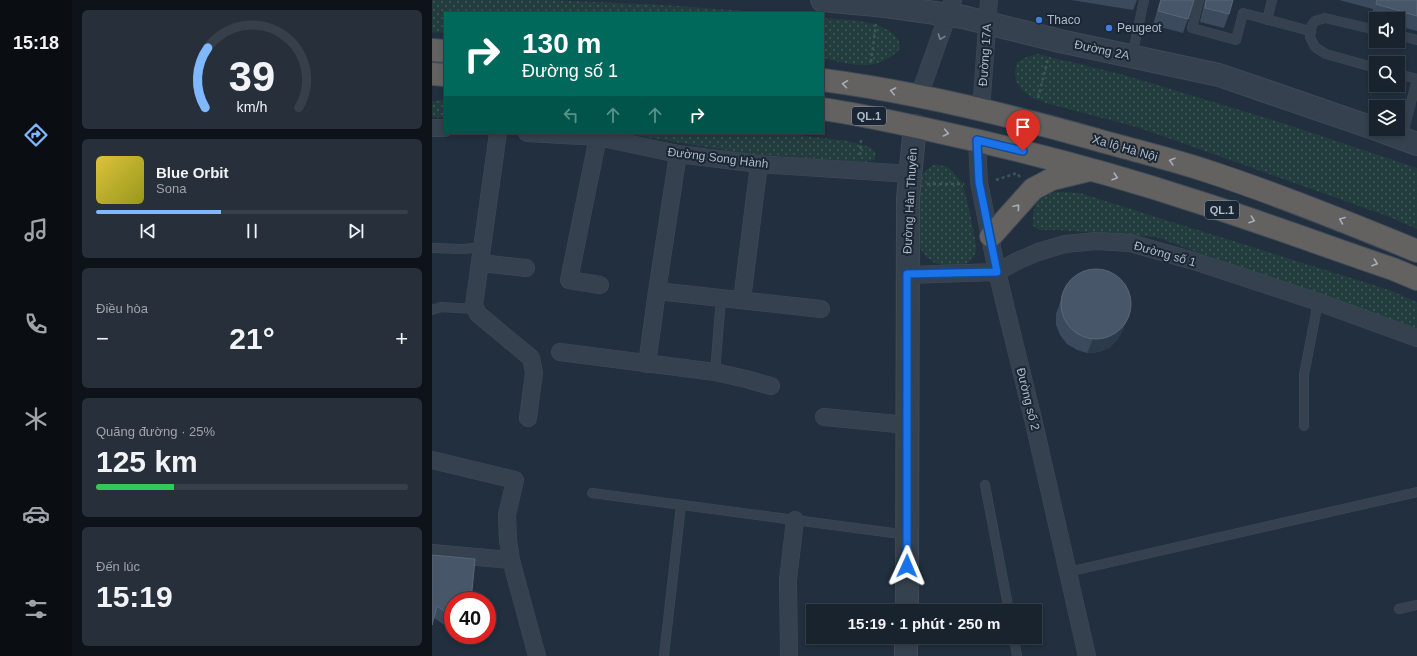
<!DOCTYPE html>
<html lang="vi">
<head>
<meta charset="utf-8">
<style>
	body { margin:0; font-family:Helvetica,sans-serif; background:#262f3a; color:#f1f3f6; height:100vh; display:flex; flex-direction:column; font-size:15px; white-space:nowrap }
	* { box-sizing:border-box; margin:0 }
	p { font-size:13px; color:#9fa4aa }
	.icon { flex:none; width:22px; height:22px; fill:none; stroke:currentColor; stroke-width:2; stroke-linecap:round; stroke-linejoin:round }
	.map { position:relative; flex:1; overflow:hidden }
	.details { display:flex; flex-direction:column; gap:10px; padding:10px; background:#0e1319; width:360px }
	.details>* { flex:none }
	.guide { position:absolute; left:12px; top:12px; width:380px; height:122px; border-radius:0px; box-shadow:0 2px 6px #0003,0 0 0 1px #37404a; background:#00695c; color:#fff; overflow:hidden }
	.tools { position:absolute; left:937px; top:12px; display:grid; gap:8px }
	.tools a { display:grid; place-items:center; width:36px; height:36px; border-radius:0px; background:#19232e; box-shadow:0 2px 6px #0003,0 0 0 1px #37404a; font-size:20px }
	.speed { position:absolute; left:12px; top:592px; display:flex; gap:8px; font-size:20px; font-weight:700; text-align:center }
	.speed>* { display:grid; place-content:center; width:52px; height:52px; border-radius:50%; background:#19232e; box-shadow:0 2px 6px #0003,0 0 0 1px #37404a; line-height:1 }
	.speed .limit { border:6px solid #d22; background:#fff; color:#111 }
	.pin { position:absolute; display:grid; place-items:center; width:34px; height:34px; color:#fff; margin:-41px -17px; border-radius:50% 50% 50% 0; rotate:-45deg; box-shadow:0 0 4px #0007 }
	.pin .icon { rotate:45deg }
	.me { position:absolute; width:44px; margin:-22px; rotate:1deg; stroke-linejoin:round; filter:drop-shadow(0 0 3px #0008) }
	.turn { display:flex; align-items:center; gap:14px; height:84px; padding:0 12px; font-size:18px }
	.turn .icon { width:52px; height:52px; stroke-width:2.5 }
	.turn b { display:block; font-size:28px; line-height:34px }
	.lanes { display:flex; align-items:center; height:38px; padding:0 12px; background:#0003; justify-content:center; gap:20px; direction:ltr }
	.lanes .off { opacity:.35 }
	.big { font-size:30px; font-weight:700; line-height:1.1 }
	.details .card { flex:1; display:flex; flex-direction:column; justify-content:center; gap:6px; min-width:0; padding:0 14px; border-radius:6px; background:#262f3a }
	.details .dial { align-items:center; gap:0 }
	.dial svg { height:104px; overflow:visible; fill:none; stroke:#37404a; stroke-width:7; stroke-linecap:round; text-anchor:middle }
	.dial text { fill:#f1f3f6; stroke:none }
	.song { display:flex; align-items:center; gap:12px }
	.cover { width:48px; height:48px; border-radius:6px; background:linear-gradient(135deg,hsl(50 70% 55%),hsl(60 70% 35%)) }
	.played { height:4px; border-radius:2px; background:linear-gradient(90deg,#80b8ff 40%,#37404a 40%) }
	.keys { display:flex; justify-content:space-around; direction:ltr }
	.heat { display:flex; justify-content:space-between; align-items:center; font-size:22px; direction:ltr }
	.charge { height:6px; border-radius:3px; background:linear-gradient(90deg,#34c759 25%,#37404a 0) }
	.trip { position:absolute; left:374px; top:604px; width:236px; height:40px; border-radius:0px; background:#19232e; box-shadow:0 2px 6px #0003,0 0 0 1px #37404a; font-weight:700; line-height:40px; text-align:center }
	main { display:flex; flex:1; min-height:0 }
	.menu { display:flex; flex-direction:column; width:72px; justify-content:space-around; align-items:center; background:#0a0e12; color:#9fa4aa }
	.menu .icon { width:28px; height:28px }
	.menu .selected { color:#80b8ff }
	.menu b { font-size:18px; color:#f1f3f6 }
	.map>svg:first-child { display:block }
	.grass { fill:url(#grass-dots) }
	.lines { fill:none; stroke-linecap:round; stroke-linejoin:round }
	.service-casing { stroke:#3e4a57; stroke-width:10 }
	.minor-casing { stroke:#3e4a57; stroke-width:18 }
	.tertiary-casing { stroke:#3e4a57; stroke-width:24 }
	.trunk-casing { stroke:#404b59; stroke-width:24 }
	.path { stroke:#3c5757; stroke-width:2.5; stroke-dasharray:3 3; stroke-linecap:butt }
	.service { stroke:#35414e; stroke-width:9 }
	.minor { stroke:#35414e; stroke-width:17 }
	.tertiary { stroke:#35414e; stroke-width:22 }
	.trunk { stroke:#646260; stroke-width:22 }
	.wall { fill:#3b4b5d }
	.shaded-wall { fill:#2b3b4c }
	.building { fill:#475769; stroke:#586778 }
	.oneway { stroke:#798492 }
	.oneway2 { stroke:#a5aeba }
	.route-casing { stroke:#114b97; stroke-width:10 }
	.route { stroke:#1a73e8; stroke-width:7 }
	.shop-dot { fill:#3f7fe0; stroke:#1a2633; stroke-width:1.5 }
	.labels { text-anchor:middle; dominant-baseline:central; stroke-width:4; stroke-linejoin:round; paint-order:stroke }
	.shield { fill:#1a2633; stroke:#838e9d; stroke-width:1 }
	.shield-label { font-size:11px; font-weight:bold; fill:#b0bbca }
	.poi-label { font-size:12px; fill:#b0bbca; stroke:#1a2633; text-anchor:start }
	.street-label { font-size:12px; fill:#b0bbca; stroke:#1a2633 }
</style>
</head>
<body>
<main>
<nav class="menu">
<b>15:18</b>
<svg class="icon selected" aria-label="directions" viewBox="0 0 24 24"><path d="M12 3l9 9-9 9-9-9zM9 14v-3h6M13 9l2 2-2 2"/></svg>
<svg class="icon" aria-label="music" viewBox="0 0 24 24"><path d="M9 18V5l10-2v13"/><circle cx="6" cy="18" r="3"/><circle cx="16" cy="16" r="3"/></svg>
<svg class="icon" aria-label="phone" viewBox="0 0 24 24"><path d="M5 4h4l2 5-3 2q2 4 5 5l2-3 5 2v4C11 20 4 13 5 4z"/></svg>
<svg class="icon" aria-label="climate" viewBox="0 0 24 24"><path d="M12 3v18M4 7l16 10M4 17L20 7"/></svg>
<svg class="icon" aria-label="car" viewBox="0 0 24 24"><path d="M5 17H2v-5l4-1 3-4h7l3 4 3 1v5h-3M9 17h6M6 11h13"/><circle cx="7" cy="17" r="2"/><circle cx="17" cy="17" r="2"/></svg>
<svg class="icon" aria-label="filters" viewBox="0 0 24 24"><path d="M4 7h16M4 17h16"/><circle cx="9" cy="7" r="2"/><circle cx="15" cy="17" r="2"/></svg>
</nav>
<section class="details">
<div class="card dial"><svg viewBox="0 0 100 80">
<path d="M14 69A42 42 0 1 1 86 69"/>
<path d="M14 69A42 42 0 0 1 16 23" stroke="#80b8ff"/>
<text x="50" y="56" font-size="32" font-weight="700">39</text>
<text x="50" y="72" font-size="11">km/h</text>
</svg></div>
<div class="card">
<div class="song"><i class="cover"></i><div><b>Blue Orbit</b><p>Sona</p></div></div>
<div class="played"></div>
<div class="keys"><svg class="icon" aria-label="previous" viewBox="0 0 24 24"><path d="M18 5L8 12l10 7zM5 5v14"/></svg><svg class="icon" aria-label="pause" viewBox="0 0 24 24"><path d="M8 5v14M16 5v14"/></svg><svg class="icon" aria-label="next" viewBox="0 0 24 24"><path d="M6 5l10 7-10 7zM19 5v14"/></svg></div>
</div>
<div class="card"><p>Điều hòa</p>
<div class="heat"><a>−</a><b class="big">21°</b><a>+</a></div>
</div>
<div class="card"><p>Quãng đường · 25%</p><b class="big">125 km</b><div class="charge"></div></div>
<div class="card"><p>Đến lúc</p><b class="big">15:19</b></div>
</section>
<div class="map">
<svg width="985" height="656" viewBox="0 0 985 656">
	<defs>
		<pattern id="grass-dots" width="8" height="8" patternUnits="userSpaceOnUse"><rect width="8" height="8" fill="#233d3f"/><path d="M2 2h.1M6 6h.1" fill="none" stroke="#405759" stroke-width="1.8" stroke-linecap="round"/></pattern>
	</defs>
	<rect width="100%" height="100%" fill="#212f3e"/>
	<path class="grass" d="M0 0H117L233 5 338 13H13V33L0 32Z
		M391 18C412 20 454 19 466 40 468 42 468 46 468 49 444 73 420 65 391 58Z
		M606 54 692 75 857 125 985 168V229L958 217 708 128 614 103 599 97 589 89 584 81 583 71 585 62 595 57Z
		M13 100V118L0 117V101Z
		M189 133H350L416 141 438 147 444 153 443 160 433 162 317 154Z
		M501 165C508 165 515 165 520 171 524 175 529 181 531 186 534 195 546 245 544 251 539 267 522 270 509 265 497 261 490 255 487 243V179L493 171Z
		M623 192 648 193 957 290 985 302V331L724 237 626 230H608L601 226V213L606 199Z"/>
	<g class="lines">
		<g class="service-casing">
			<path id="service" d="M767 0 760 28 804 40 811 13 878 31
				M835 20 840 0
				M944 30 893 18 883 21 880 25 878 37 883 47 894 54 944 68
				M966 35 985 40
				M700 56 712 0
				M966 74 985 79
				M970 138 985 79
				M0 248 31 249 51 247
				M0 310 9 307 43 309
				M283 372 289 298
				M872 426V375L886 302
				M553 485 577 611
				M160 493 476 535
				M636 572 985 492
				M967 609 985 605
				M582 637 585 656
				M232 656 249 505"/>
		</g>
		<g class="minor-casing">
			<path id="minor" d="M487 96 521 0
				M549 110 557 0
				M0 128H13
				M66 133 42 305 46 314 99 358 102 373 96 418
				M95 133 166 137 246 154 327 164 478 174
				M166 137 137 280 168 285
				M545 140 547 182 565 272 602 423 655 656
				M49 263 94 268
				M475 275 565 272 585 261 606 252 633 244 664 241 698 243 762 261 886 302 985 338
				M225 291 389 309
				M310 300 327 164
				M128 352 283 372 314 379 339 386
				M215 364 225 291 246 154
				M392 417 475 425
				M0 460 83 480 75 515 76 540 79 560 105 656
				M0 553 79 560
				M357 656 356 580 363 520"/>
		</g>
		<g class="tertiary-casing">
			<path id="tertiary" d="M390 0 454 6 531 17 628 41 787 75 944 129
				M944 129 985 144
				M475 611 476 198 483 126
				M474 656V637"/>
		</g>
		<g class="trunk-casing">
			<path id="trunk" d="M0 50 13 51
				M0 74 13 75
				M391 80C483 92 573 114 662 139 700 150 740 159 778 172 848 195 917 223 985 251
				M391 109C430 115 468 123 507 132 594 151 681 174 766 202 832 223 896 247 961 269L985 279
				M559 236 601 189 620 179 657 170"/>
		</g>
		<path class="path" d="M439 62 444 24
			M606 98 616 59
			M428 155 429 140
			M564 180 585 173 588 177
			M495 184H532"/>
		<use href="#service" class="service"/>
		<use href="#minor" class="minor"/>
		<use href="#tertiary" class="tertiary"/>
		<use href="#trunk" class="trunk"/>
	</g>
	<path class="wall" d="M639 0H705L701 10Z
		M728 0H762L756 19 751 33 721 25Z
		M773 0H800L797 14 792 28 768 22Z
		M907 0H985V31L966 26V19H944L939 18 941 9Z
		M633 288 696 316 691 330 685 340 677 348 667 352 655 353 645 350 635 344 628 335 624 325V314Z
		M0 555 21 601V629L17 628 2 618 0 626Z"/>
	<path class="shaded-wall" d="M696 316 691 330 685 340 677 348 667 352 655 353 661 339Z"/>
	<path class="building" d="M729 0H762L756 19 726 11Z
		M774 0H801L797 14 773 8Z
		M945 0H985V16L944 4Z
		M629 304a35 35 0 1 1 70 0a35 35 0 1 1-70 0Z
		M0 555 43 559 39 601H21V617L5 606 0 625Z"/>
	<defs><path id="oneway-chevron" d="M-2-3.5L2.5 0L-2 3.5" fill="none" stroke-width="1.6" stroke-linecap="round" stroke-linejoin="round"/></defs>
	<use class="oneway" href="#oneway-chevron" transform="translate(509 37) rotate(110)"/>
	<g class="oneway2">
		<use href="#oneway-chevron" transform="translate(413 84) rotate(-172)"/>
		<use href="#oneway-chevron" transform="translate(461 91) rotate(-169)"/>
		<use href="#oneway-chevron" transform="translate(514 133) rotate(12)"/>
		<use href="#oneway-chevron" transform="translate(740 161) rotate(-164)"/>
		<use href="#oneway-chevron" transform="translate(683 177) rotate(17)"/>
		<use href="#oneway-chevron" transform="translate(585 207) rotate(-50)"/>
		<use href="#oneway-chevron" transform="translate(820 220) rotate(19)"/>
		<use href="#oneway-chevron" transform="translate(910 220) rotate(-158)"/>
		<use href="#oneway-chevron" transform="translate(943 263) rotate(19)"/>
	</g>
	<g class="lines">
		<g class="route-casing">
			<path id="route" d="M475 566V274L565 272 547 182 545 140 591 151"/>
		</g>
		<use href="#route" class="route"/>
	</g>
	<g class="shop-dot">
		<circle cx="607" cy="20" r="4"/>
		<circle cx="677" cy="28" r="4"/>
	</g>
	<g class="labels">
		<g class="shield">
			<rect x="420" y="107" width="34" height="18" rx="3"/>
			<rect x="773" y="201" width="34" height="18" rx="3"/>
		</g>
		<g class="shield-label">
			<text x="437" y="116">QL.1</text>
			<text x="790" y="210">QL.1</text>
		</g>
		<g class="poi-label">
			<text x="615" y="20">Thaco</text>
			<text x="685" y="28">Peugeot</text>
		</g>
		<g class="street-label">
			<text transform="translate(670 50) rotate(12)">Đường 2A</text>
			<text transform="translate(553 55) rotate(-86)">Đường 17A</text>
			<text transform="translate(693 148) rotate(16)">Xa lộ Hà Nội</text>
			<text transform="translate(286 158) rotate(7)">Đường Song Hành</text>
			<text transform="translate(478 201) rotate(-87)">Đường Hàn Thuyên</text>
			<text transform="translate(733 254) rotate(16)">Đường số 1</text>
			<text transform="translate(596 399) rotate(76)">Đường số 2</text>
		</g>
	</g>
</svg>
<div class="tools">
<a><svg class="icon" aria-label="sound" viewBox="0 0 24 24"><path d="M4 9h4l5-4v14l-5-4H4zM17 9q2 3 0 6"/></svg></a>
<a><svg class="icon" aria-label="search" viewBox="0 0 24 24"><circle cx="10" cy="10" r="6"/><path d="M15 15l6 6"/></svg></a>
<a><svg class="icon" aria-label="layers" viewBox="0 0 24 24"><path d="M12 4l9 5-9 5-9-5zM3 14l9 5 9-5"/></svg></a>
</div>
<div class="speed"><div class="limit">40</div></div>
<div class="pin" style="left:591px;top:151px;background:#d93025"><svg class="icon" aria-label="arrive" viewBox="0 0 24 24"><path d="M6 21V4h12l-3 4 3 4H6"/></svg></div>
<svg class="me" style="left:475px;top:566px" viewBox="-20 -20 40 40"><path d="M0-17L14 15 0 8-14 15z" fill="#1a73e8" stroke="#fff" stroke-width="4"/></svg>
<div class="trip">15:19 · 1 phút · 250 m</div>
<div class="guide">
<div class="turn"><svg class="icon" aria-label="right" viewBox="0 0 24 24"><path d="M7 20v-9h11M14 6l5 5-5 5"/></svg><div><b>130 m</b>Đường số 1</div></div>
<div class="lanes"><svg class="icon off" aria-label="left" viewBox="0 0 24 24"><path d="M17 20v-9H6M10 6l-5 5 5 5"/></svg><svg class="icon off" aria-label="ahead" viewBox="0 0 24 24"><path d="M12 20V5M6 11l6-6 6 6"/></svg><svg class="icon off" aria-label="ahead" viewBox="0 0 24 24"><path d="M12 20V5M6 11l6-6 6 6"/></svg><svg class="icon" aria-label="right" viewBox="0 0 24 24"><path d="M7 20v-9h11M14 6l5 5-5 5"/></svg></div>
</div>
</div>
</main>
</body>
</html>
